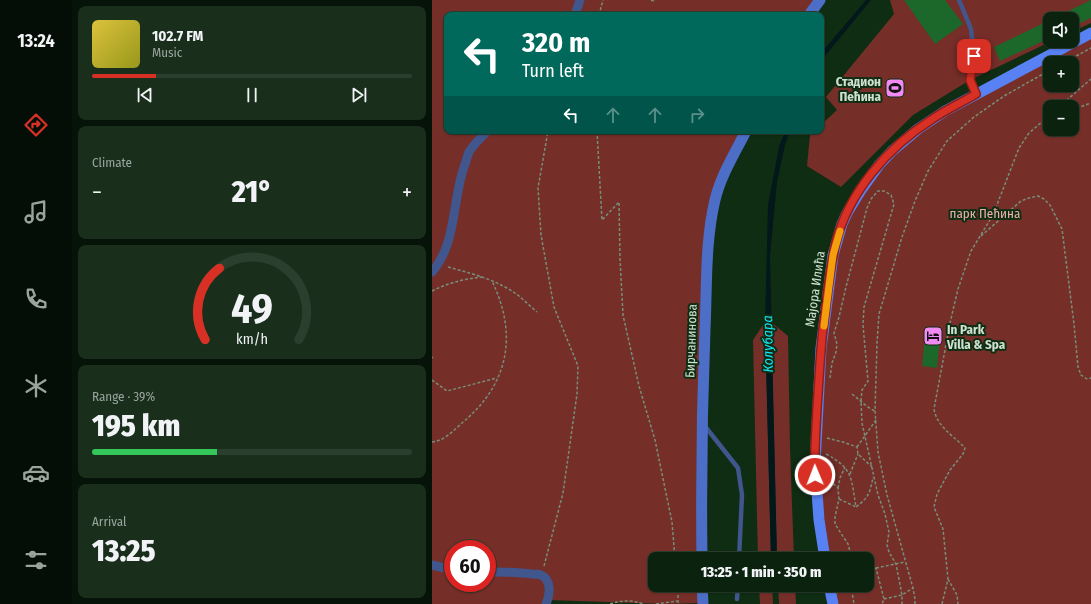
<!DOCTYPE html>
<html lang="en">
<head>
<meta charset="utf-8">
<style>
	body { margin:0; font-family:"Fira Sans Condensed",sans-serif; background:#192f1c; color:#f1f3f6; height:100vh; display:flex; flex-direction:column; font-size:15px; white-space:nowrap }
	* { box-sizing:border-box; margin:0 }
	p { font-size:13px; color:#9aa49e }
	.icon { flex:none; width:22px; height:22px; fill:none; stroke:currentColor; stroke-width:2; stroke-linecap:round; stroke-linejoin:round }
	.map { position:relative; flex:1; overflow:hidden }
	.side { display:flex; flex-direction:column; gap:6px; padding:6px; background:#061308; width:360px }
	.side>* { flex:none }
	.top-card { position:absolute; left:12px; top:12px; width:380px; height:122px; border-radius:8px; box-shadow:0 1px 3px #0004,0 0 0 1px #2b3f2e; background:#00695c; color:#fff; overflow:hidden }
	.tools { position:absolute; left:611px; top:12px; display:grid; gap:8px }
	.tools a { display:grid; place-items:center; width:36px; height:36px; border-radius:8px; background:#0b220e; box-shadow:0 1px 3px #0004,0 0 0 1px #2b3f2e; font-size:20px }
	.speed { position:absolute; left:12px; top:540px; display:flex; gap:8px; font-size:20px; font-weight:700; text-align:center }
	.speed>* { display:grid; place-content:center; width:52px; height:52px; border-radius:50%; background:#0b220e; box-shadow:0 1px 3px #0004,0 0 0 1px #2b3f2e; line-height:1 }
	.speed .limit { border:6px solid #d22; background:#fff; color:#111 }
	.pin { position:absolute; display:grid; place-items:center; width:34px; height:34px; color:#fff; margin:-17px; border-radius:8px; box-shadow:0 2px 6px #0006 }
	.me { position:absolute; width:44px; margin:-22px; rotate:359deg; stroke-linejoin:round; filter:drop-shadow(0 0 3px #0008) }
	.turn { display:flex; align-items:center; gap:14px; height:84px; padding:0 12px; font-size:18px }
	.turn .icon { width:52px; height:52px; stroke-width:2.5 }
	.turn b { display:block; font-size:28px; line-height:34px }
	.lanes { display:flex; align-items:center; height:38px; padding:0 12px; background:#0003; justify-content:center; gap:20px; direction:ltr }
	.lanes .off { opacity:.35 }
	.big { font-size:30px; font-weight:800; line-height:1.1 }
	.side .tile { flex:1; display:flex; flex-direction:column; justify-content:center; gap:6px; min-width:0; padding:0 14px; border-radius:8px; background:#192f1c }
	.side .dial { align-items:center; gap:0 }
	.dial svg { height:104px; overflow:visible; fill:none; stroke:#2b3f2e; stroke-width:7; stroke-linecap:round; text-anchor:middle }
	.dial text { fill:#f1f3f6; stroke:none }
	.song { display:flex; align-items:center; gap:12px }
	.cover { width:48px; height:48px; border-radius:6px; background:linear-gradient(135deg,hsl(50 70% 55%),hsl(60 70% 35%)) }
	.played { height:4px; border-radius:2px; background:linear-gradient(90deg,#d93025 20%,#2b3f2e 20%) }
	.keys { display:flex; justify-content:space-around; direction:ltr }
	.heat { display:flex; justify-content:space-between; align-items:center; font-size:22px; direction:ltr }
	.charge { height:6px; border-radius:3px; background:linear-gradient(90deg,#34c759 39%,#2b3f2e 0) }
	.trip { position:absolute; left:216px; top:552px; width:226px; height:40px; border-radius:8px; background:#0b220e; box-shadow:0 1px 3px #0004,0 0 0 1px #2b3f2e; font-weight:800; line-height:40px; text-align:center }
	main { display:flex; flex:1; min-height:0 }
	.tab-bar { display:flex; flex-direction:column; width:72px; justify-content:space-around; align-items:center; background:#040e06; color:#9aa49e }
	.tab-bar .icon { width:28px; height:28px }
	.tab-bar .current { color:#d93025 }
	.tab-bar b { font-size:18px; color:#f1f3f6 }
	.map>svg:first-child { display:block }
	.green { fill:#762e29; fill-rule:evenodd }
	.water { fill:#02181a }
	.building { fill:#1c672a }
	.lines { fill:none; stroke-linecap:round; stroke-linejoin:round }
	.path { stroke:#778f79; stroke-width:1.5; stroke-dasharray:3 2; stroke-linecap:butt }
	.service { stroke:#40568d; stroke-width:4.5 }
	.minor { stroke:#40568d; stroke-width:9 }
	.secondary { stroke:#4d6ec7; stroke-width:11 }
	.primary { stroke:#5881f4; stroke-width:11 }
	.route-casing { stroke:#8d1f18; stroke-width:10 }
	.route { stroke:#d93025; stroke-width:7 }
	.slow { stroke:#f59e0b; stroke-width:7 }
	.labels { text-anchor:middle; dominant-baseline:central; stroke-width:4; stroke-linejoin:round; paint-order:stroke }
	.poi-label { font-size:13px; font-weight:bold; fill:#cee0cf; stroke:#0f2d13; text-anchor:end }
	.park-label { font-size:13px; fill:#edb1aa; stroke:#0f2d13 }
	.street-label { font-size:13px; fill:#cee0cf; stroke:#0f2d13 }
	.water-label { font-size:14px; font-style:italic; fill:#11e6fb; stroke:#0f2d13 }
</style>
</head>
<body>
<main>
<nav class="tab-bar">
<b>13:24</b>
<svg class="icon current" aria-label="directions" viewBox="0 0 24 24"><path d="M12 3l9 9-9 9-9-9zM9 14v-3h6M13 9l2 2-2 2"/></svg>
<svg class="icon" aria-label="music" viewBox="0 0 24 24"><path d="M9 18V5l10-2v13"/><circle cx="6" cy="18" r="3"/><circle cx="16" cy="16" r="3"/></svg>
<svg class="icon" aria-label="phone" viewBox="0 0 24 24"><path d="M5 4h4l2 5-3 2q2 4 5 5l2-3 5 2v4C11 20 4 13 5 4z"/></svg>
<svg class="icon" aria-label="climate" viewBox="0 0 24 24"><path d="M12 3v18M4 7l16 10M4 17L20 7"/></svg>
<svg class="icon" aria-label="car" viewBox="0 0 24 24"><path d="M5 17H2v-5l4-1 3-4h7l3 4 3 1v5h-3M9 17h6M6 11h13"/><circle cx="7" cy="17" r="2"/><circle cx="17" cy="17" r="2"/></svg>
<svg class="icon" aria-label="filters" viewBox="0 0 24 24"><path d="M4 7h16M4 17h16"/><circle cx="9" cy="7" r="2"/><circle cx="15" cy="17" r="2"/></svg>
</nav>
<section class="side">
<div class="tile">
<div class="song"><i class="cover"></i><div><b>102.7 FM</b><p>Music</p></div></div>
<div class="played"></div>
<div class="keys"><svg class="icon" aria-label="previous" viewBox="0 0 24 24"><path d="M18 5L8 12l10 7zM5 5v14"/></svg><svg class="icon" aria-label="pause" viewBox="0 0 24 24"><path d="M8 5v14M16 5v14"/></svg><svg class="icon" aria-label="next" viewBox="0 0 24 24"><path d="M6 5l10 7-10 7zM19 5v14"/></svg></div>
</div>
<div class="tile"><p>Climate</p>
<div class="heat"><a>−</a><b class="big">21°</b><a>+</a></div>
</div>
<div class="tile dial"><svg viewBox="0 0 100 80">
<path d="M14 69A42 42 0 1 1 86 69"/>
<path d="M14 69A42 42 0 0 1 25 14" stroke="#d93025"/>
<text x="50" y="56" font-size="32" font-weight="700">49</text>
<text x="50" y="72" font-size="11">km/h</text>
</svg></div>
<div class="tile"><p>Range · 39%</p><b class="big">195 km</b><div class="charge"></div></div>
<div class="tile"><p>Arrival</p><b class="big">13:25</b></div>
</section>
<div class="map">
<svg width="659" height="604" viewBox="0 0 659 604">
	<rect width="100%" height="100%" fill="#0f2d13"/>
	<path class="green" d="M0 0H388L377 15H15V131H314L294 171 278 228 270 559H223V585H270V603L234 604 116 600 114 604H0ZM21 549H55V583H21Z
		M458 0H659V23L640 32V19H618V41H620L538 80 481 115 409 187 375 166 378 135 383 131H389V125L405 110 394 97 462 14Z
		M659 34V604H401L397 585H435V559H393L384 486 400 255 422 201 488 128ZM618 63H640V85H618ZM618 107H640V129H618Z
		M333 322 339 559H326L321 340Z
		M339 322 356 336 358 448 362 559H345Z
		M327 585H340L341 604H328Z
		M346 585H363L364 604H347Z"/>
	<path class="water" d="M434 0H439L389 61V53Z
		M353 131H358L353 145 345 182 338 256 345 559H339L333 322 336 205 347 147Z"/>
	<path class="building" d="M472 0H513L531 24 503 44Z
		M659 0V18L640 27V19H620Z
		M618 20V38L568 61 562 47Z
		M494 327 509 328 505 368 490 366Z"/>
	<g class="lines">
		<path class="path" d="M219 0 222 1 224 0
			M167 15 171 0
			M631 63 659 48
			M627 107 659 79
			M640 110 659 103
			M610 122 618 119
			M165 131 170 220 187 202 188 259 191 315 207 386 223 440 240 522 243 559
			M549 236 589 201 597 198 606 196 612 199 618 205 630 229 642 324 646 367 649 375 655 379 659 378
			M16 267C41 274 66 280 87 296 93 301 99 307 105 312
			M0 291C16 283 32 279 50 277
			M0 358 1 357
			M398 378 400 363 404 352 405 344 402 333 407 317 414 287 435 208 439 199 446 191H452L459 195 462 204 432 307 431 325 436 381 430 390 429 400 430 423 446 495 453 514 457 532 455 545 457 552 464 564 470 595V604
			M0 380 15 391 65 378
			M420 394C428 400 434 407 443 411
			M395 438 411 442 425 447 426 454 440 467
			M0 442C12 441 21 431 30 423 77 384 86 335 60 281
			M425 447 444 420
			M394 454C422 469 419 479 424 507 437 497 438 493 441 477
			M394 471 397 480 406 488 407 499 403 517V524L416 544 420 559
			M418 474 426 454
			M406 488 408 478 413 467
			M407 499 424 507
			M439 561 441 569 444 568 452 599 450 604
			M112 566 131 493 145 394 146 366 122 307 109 235 106 188 116 131
			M444 568 473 562
			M516 579 525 595 526 604
			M246 585V604
			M419 585 422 604
			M452 599 470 595 481 588
			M178 604C190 600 200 600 212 604
			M224 604 245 601
			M483 604V599L481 588 455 495 446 452 443 411 445 343 447 314 470 237 483 201 496 171 515 141 542 117 572 96 618 70
			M510 604 516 579 511 529 502 507 505 494 518 470 531 454 533 448C521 435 505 427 502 409L518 323 526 289 539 251 561 215 587 148 597 133 618 115"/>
		<path class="service" d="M527 0 539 29 542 56 538 80 544 94
			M272 425 306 468 310 495 307 559
			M305 599 306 585"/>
		<path class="minor" d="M143 15 148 0
			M0 272C25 243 20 201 32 167 34 162 35 157 37 152 41 145 49 138 55 131
			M0 565 21 570
			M55 572C70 572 85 572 100 574 102 574 107 574 109 575 120 580 118 595 114 604"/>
		<path class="secondary" d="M377 15 388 0
			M270 559C269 482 270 406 273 329 275 286 273 242 283 200 289 175 303 153 314 131
			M270 585 271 604"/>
		<path class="primary" d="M393 559 387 520 383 464 389 348 401 255 410 224 415 213 429 190 447 165 460 151 486 129 513 111 659 33
			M397 585 401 604"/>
	</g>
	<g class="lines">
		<g class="route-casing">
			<path id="route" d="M383 475C382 453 384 430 385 408 387 382 388 355 391 329 395 300 397 270 404 242 417 192 456 147 499 120 513 110 529 103 544 94L538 80 542 56"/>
		</g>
		<use href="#route" class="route"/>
		<path class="slow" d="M392 326 401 255 408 231"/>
	</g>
	<defs>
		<g id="stadium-square" transform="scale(1)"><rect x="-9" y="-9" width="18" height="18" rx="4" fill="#f28af3" stroke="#0f2d13"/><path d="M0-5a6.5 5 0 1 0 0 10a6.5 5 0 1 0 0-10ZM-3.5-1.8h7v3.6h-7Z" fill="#111"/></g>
		<g id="hotel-square" transform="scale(1)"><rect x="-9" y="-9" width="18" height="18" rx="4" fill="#f28af3" stroke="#0f2d13"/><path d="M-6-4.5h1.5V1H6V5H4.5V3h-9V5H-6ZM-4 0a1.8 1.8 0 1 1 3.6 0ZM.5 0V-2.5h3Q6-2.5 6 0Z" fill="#111"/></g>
	</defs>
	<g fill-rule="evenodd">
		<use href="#stadium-square" x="463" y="88"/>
		<use href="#hotel-square" x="501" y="336"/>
	</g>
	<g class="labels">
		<g class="poi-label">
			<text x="449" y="81">Стадион<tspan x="449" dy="15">Пећина</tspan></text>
			<text x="515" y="329" text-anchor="start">In Park<tspan x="515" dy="15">Villa &amp; Spa</tspan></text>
		</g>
		<g class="park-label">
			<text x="553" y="213">парк Пећина</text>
		</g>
		<g class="street-label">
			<text transform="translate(383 289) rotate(-82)">Мајора Илића</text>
			<text transform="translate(259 341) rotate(-88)">Бирчанинова</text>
		</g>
		<g class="water-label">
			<text transform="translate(336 344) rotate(-91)">Колубара</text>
		</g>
	</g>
</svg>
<div class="tools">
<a><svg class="icon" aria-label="sound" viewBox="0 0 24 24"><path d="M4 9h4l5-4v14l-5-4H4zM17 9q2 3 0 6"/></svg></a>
<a>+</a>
<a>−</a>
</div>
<div class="speed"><div class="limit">60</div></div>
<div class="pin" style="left:542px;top:56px;background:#d93025"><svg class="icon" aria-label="arrive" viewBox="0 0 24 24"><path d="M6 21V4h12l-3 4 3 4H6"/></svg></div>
<svg class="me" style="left:383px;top:475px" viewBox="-20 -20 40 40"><circle r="17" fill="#d93025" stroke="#fff" stroke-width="3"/><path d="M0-11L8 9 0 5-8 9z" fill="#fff"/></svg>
<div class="trip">13:25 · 1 min · 350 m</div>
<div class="top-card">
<div class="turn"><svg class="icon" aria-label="left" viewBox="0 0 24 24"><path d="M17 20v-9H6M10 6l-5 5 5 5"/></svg><div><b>320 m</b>Turn left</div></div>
<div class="lanes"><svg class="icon" aria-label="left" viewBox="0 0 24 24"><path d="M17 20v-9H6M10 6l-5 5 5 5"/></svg><svg class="icon off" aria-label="ahead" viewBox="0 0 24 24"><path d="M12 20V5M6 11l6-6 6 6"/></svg><svg class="icon off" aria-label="ahead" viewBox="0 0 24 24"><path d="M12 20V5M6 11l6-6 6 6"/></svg><svg class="icon off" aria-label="right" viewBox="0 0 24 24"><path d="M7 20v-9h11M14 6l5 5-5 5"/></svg></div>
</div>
</div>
</main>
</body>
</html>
